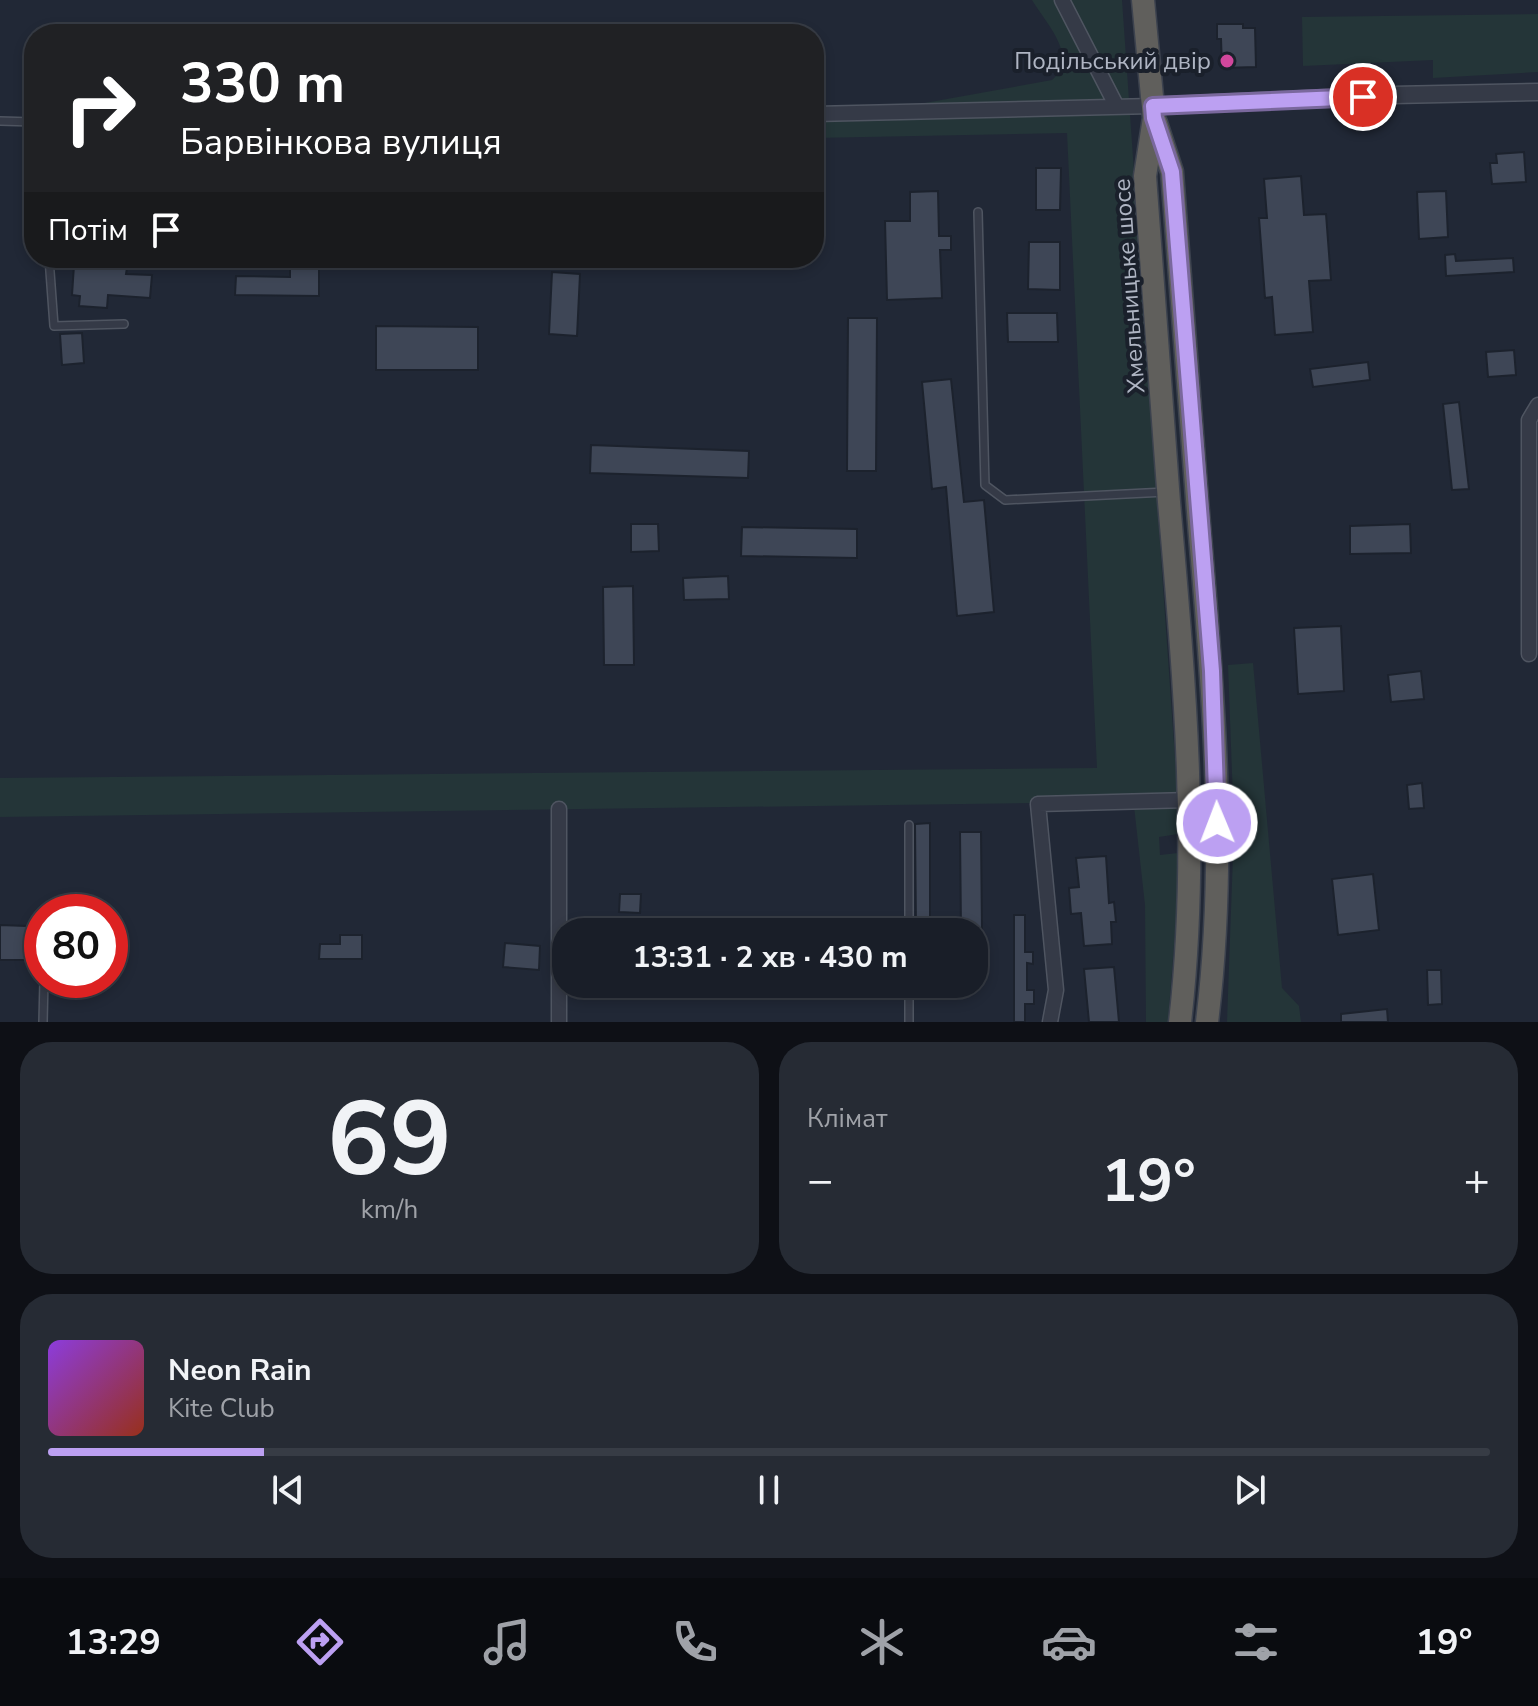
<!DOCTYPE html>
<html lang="uk">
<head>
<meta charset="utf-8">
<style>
	body { margin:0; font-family:"Nunito Sans",sans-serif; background:#262b34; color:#f1f3f6; height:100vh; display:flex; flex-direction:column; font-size:30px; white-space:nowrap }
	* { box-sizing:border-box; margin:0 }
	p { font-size:26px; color:#9fa2a8 }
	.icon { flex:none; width:44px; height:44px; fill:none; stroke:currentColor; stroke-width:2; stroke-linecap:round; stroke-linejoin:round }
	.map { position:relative; height:1022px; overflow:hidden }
	.side { display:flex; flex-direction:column; gap:20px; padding:20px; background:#0e1016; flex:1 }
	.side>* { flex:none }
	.hud { position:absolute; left:24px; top:24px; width:800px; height:244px; border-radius:32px; box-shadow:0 4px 12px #0003,0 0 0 2px #373c45; background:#202124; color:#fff; overflow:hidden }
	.speed { position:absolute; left:24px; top:894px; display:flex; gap:16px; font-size:40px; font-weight:700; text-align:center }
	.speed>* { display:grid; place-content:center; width:104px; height:104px; border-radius:50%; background:#191e28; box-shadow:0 4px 12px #0003,0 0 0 2px #373c45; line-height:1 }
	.speed .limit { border:12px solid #d22; background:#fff; color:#111 }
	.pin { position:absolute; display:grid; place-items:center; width:68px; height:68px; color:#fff; margin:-34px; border:4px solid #fff; border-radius:50%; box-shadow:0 2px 8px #0007 }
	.me { position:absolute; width:88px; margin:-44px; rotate:359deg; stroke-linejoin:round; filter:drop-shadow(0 0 6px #0008) }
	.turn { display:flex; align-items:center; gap:28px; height:168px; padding:0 24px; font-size:36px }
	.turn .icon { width:104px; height:104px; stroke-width:2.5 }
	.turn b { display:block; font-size:56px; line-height:68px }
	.then { display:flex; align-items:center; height:76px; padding:0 24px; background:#0003; gap:16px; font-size:30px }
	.big { font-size:60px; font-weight:700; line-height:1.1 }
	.side .tile { flex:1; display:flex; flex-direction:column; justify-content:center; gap:12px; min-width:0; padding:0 28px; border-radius:32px; background:#262b34 }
	.side .dial { align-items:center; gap:0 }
	.dial b { font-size:104px; line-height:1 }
	.song { display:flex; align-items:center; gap:24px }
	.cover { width:96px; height:96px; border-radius:12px; background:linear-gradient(135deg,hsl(270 70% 55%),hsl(10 70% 35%)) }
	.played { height:8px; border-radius:4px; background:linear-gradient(90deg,#bca0f2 15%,#373c45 15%) }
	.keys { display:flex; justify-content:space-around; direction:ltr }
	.heat { display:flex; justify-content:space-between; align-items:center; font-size:44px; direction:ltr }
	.side .tiles { flex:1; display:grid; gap:20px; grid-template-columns:1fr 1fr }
	.tile:last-child { grid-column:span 2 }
	.trip { position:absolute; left:552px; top:918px; width:436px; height:80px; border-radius:32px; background:#191e28; box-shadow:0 4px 12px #0003,0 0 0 2px #373c45; font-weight:700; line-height:80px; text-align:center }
	.tabs { display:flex; height:128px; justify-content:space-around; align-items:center; background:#0a0c10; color:#9fa2a8 }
	.tabs .icon { width:56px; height:56px }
	.tabs .current { color:#bca0f2 }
	.tabs b { font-size:36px; color:#f1f3f6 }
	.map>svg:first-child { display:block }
	.green { fill:#243538 }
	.building { fill:#3e4656; stroke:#1c222d; stroke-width:2 }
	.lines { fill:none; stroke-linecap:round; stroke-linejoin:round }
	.service-casing { stroke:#4f5561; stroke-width:10 }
	.minor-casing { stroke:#4f5561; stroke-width:17 }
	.tertiary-casing { stroke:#4f5561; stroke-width:19 }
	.trunk-casing { stroke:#3c424e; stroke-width:25 }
	.service { stroke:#353a47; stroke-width:7 }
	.minor { stroke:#353a47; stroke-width:14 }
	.tertiary { stroke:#353a47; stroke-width:16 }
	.trunk { stroke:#605f5c; stroke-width:22 }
	.route-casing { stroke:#7a689d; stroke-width:20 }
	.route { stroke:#bca0f2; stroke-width:14 }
	.hotel-dot { fill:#d1479c; stroke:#1a202b; stroke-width:3 }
	.labels { text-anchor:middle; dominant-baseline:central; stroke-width:8; stroke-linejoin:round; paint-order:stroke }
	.poi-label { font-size:24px; fill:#afb5c3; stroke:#1a202b; text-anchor:end }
	.street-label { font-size:24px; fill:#afb5c3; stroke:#1a202b }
</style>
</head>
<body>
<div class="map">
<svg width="1538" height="1022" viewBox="0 0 1538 1022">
	<rect width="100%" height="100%" fill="#212836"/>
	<path class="green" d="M1032 0H1122L1178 801 0 817V778L1097 768 1067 133 814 138V114L869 113 1052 80C1080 58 1046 23 1032 0Z
		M1538 14V72L1433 78V60L1303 66 1302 17Z
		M1253 663 1282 988 1299 1006 1301 1022H1227L1234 827 1228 665Z
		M1178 805V834L1159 837 1160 855 1178 853V894L1168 1022H1146L1145 905 1134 806Z"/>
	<path class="building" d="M1217 24H1243V28H1255L1256 67 1222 68 1221 39H1217Z
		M1524 152 1526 182 1492 184 1490 163H1497L1496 154Z
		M1036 168H1061L1060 210H1036Z
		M1301 176 1304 215 1326 214 1331 280 1309 281 1313 332 1275 335 1272 297 1265 298 1259 218H1267L1264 179Z
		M938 191 939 236H951V250H940L942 298 887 300 885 221H910V192Z
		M1446 191 1448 237 1419 239 1417 192Z
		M1029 242H1060V290L1028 289Z
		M1455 254 1456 261 1513 258 1514 272 1446 276 1445 255Z
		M290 258H319V296L235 295 236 276 290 277Z
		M74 265 127 268 126 274 152 275 150 298 108 295 107 308 79 306 80 296 72 295Z
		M552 272 580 274 577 336 549 334Z
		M1007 313H1057L1058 342H1008Z
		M848 318H877L876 471H847Z
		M376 326 478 327V370H376Z
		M82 333 84 363 62 365 60 334Z
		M1514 350 1516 375 1488 377 1486 352Z
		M1368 362 1370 380 1313 387 1310 369Z
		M951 379 964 502 984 500 994 612 957 616 946 487 932 489 922 382Z
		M1459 402 1469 489 1452 490 1443 404Z
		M591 445 749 451 748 478 590 473Z
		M631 524H658L659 551 631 552Z
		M1410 524 1411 553 1350 554V526Z
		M742 527 857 529V558L741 556Z
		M728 576 729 599 684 600 683 578Z
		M633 586 634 665H604L603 587Z
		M1341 626 1344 691 1298 694 1294 628Z
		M1421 671 1424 699 1391 702 1388 675Z
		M1422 783 1424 808 1409 809 1407 785Z
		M930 823V932H916L915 824Z
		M960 832H981L982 932H961Z
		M1106 856 1109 903 1114 902 1116 922H1111L1112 944 1084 946 1081 913 1071 914 1069 888 1079 887 1076 858Z
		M1373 874 1379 930 1338 935 1332 879Z
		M620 894H641L640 913 619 912Z
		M1014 915H1025V952H1033V964L1027 963V990H1034V1004H1025V1022H1014Z
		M0 925 27 926V960H0Z
		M340 935H362V959H319L320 944H340Z
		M505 943 540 946 539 970 503 967Z
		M1114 967 1119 1022H1089L1084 969Z
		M1427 970H1441L1442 1004 1428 1005Z
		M1387 1009 1388 1022H1341V1014Z"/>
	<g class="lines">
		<g class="service-casing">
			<path id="service" d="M0 121 34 122
				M978 212 985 485 1005 500 1166 492
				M49 258 54 326 124 324
				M197 258H200
				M909 932V825
				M43 1022 44 980
				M909 1022V984"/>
		</g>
		<g class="minor-casing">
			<path id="minor" d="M1062 0 1117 107
				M814 114 1153 106
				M1529 654V420L1538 405
				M559 1022V809
				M1050 1022 1056 990 1038 804 1190 800"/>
		</g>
		<g class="tertiary-casing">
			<path id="tertiary" d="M1153 106 1393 95 1538 92"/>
		</g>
		<g class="trunk-casing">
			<path id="trunk" d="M1143 0 1154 118 1145 176C1153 284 1160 393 1169 502 1184 675 1200 848 1180 1022
				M1156 123 1172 172C1181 294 1190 415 1200 536 1214 698 1227 861 1207 1022"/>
		</g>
		<use href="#service" class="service"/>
		<use href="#minor" class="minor"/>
		<use href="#tertiary" class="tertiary"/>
		<use href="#trunk" class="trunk"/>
	</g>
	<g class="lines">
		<g class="route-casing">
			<path id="route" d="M1217 823 1212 671 1172 172 1154 118 1153 106 1363 97"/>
		</g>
		<use href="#route" class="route"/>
	</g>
	<circle class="hotel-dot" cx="1227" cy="61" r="8"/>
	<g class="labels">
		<g class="poi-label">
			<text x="1211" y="61">Подільський двір</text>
		</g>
		<g class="street-label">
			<text transform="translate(1129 286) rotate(-94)">Хмельницьке шосе</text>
		</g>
	</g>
</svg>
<div class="speed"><div class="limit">80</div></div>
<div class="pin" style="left:1363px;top:97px;background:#d93025"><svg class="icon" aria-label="arrive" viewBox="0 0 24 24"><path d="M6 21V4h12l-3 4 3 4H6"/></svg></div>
<svg class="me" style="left:1217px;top:823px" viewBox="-20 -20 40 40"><circle r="17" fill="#bca0f2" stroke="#fff" stroke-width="3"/><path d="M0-11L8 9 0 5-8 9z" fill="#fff"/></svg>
<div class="trip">13:31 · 2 хв · 430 m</div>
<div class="hud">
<div class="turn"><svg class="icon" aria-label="right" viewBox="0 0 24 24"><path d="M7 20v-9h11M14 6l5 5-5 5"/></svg><div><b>330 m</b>Барвінкова вулиця</div></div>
<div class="then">Потім<svg class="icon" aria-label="arrive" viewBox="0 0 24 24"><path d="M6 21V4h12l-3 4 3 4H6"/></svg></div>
</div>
</div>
<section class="side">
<div class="tiles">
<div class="tile dial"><b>69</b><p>km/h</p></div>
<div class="tile"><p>Клімат</p>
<div class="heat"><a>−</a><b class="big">19°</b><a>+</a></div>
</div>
<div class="tile">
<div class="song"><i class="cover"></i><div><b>Neon Rain</b><p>Kite Club</p></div></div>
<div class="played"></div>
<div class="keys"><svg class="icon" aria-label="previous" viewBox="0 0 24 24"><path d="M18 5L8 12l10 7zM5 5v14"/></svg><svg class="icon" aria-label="pause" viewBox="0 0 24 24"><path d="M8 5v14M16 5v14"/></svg><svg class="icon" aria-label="next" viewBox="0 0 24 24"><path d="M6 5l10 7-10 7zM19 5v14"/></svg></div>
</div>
</div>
</section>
<nav class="tabs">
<b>13:29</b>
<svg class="icon current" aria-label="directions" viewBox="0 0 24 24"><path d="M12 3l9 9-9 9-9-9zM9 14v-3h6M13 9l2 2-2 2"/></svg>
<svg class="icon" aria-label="music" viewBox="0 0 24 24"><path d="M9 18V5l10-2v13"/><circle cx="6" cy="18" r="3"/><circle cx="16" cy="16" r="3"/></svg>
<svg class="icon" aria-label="phone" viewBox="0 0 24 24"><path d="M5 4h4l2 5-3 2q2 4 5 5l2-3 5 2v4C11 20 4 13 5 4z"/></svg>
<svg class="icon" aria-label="climate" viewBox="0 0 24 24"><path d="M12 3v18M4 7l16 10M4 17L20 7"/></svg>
<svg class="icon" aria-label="car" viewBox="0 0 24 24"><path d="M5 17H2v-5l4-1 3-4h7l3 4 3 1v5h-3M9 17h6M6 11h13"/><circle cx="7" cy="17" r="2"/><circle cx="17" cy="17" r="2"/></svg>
<svg class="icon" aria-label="filters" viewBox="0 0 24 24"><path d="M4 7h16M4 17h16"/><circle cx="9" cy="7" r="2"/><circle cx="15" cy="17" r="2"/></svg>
<b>19°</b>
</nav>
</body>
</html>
